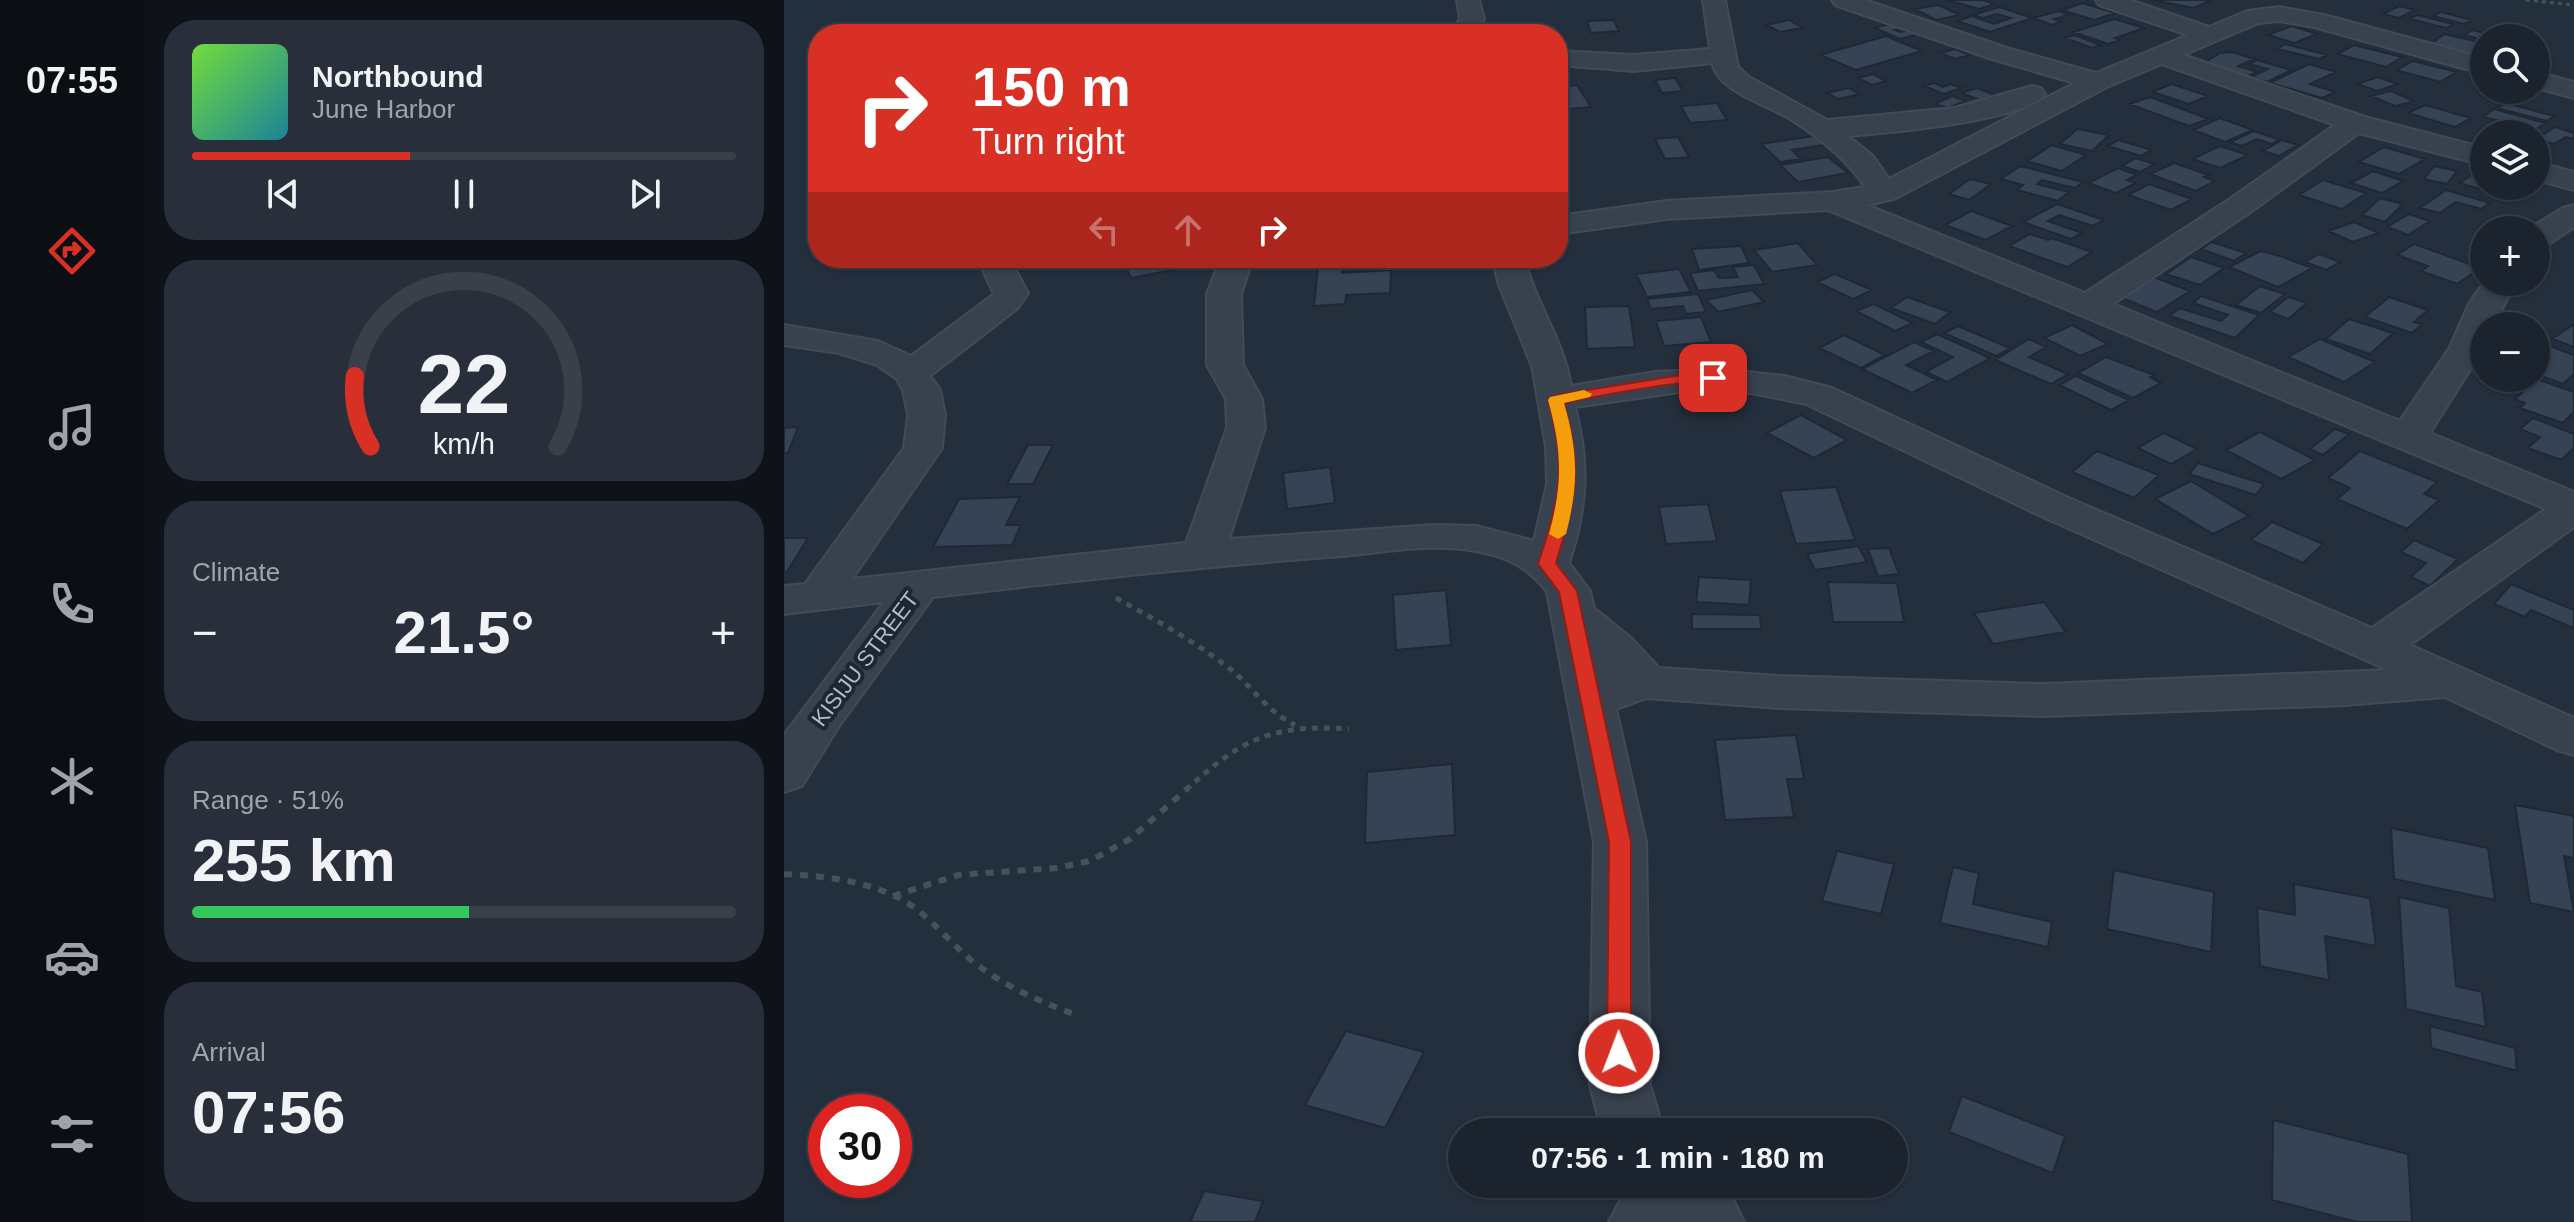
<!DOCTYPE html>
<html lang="en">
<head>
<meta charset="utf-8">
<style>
	body { margin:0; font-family:Arial,sans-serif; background:#282f3a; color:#f1f3f6; height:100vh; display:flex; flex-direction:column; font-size:30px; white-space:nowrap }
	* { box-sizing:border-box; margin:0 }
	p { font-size:26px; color:#a0a4aa }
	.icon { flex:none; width:44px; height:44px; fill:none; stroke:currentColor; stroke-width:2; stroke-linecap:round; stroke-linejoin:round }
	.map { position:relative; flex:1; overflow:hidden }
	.sheet { display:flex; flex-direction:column; gap:20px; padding:20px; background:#0f1319; width:640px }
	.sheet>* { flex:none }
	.top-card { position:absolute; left:24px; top:24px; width:760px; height:244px; border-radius:32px; box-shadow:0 2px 6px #0004,0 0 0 2px #39404a; background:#d93025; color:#fff; overflow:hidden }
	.fabs { position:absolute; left:1686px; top:24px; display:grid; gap:16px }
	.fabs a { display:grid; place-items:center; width:80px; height:80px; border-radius:50%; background:#1b232e; box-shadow:0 2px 6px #0004,0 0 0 2px #39404a; font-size:40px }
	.speed { position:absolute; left:24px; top:1094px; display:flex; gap:16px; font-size:40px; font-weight:700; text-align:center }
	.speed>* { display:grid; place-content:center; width:104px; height:104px; border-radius:50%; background:#1b232e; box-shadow:0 2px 6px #0004,0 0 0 2px #39404a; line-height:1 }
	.speed .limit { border:12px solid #d22; background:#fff; color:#111 }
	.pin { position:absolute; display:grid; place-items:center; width:68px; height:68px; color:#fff; margin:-34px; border-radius:16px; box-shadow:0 4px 12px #0006 }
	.me { position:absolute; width:88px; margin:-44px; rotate:359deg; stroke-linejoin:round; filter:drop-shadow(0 0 6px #0008) }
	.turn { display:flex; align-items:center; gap:28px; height:168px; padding:0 32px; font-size:36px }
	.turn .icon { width:104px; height:104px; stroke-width:2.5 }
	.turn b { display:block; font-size:56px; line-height:68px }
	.lanes { display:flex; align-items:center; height:76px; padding:0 32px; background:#0003; justify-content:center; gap:40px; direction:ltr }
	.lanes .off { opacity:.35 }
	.big { font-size:60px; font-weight:600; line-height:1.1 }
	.sheet .card { flex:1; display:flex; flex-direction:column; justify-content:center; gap:12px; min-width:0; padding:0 28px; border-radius:32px; background:#282f3a }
	.sheet .dial { align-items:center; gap:0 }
	.dial svg { height:208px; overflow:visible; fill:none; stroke:#39404a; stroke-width:7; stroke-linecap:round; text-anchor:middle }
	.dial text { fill:#f1f3f6; stroke:none }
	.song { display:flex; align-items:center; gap:24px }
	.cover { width:96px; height:96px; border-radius:12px; background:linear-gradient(135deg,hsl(100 70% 55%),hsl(190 70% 35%)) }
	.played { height:8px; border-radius:4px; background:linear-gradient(90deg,#d93025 40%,#39404a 40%) }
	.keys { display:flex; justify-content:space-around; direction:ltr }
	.heat { display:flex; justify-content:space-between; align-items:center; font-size:44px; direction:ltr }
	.charge { height:12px; border-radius:6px; background:linear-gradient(90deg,#34c759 51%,#39404a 0) }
	.trip { position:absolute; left:664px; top:1118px; width:460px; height:80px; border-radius:40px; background:#1b232e; box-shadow:0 2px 6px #0004,0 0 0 2px #39404a; font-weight:600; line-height:80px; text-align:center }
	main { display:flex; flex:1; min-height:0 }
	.dock { display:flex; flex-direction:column; width:144px; justify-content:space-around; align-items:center; background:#0b0e12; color:#a0a4aa }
	.dock .icon { width:56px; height:56px }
	.dock .current { color:#d93025 }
	.dock b { font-size:36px; color:#f1f3f6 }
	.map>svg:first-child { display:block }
	.building { fill:#364354; stroke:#1f2835; stroke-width:2 }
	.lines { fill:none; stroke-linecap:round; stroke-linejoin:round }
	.minor-casing { stroke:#414a57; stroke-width:4 }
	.path-far2 { stroke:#3f5557; stroke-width:3; stroke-dasharray:4 4; stroke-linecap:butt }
	.path-far1 { stroke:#3f5557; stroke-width:5; stroke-dasharray:6 6; stroke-linecap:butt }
	.path { stroke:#3f5557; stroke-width:6; stroke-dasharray:8 8; stroke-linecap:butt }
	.minor { fill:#38414e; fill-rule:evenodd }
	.route { fill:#d93025; stroke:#8d1f18; stroke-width:2 }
	.slow { fill:#f59e0b }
	.labels { text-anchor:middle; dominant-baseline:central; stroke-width:8; stroke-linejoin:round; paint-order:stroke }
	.street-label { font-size:22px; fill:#b4bcc9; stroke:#1d2633 }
</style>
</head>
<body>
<main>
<nav class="dock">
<b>07:55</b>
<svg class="icon current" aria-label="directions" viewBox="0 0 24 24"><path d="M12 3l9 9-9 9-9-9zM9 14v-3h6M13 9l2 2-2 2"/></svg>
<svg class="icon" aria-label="music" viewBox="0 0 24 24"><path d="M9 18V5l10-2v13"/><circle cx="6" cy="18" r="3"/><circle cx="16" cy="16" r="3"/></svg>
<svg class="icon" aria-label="phone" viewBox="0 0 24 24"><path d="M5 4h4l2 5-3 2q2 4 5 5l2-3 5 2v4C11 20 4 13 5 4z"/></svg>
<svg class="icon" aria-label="climate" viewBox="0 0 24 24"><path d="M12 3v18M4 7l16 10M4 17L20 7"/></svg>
<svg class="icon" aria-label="car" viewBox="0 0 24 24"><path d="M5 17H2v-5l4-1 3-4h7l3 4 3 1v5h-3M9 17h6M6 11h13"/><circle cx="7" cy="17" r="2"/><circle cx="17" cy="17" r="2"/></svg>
<svg class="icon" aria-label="filters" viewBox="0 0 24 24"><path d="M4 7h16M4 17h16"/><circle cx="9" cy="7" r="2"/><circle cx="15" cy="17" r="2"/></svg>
</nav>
<section class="sheet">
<div class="card">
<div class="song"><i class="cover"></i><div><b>Northbound</b><p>June Harbor</p></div></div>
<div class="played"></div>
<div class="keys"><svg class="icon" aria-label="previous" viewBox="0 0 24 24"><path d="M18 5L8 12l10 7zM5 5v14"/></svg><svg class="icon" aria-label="pause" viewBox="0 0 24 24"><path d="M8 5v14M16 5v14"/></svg><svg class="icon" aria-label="next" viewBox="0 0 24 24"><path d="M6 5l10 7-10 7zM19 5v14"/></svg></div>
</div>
<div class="card dial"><svg viewBox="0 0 100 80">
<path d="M14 69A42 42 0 1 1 86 69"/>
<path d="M14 69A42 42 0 0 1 8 42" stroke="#d93025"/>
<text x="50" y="56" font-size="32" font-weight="700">22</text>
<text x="50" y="72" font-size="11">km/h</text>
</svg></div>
<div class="card"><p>Climate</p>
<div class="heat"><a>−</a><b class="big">21.5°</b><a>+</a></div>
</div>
<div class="card"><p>Range · 51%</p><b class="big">255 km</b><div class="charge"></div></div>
<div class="card"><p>Arrival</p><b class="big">07:56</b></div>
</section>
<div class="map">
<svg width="1790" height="1222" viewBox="0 0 1790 1222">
	<rect width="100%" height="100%" fill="#242f3e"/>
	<path class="building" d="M1163 0H1199L1211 4 1195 9Z
		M1368 0H1420L1425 1 1410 8Z
		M1299 3 1331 13 1310 20 1278 10Z
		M1154 5 1176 15 1152 20 1130 9Z
		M1615 6 1631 10 1615 18 1599 14Z
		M1215 7 1249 18 1206 32 1173 21 1188 16 1210 24 1227 18 1213 14 1199 18 1189 15Z
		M1275 11 1285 15 1270 19 1277 22 1268 25 1249 18Z
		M1657 12 1688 20 1680 24 1649 16Z
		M1633 15 1669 24 1662 28 1626 19Z
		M1331 19 1360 28 1331 38 1337 40 1324 44 1289 32Z
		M830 20 835 31 807 33 803 21Z
		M1005 20 1019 28 996 32 982 25Z
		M1109 23 1119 28 1111 30 1117 32 1126 30 1136 34 1116 39 1091 28Z
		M1508 26 1533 34 1510 43 1484 35Z
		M1688 30 1722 38 1700 40 1680 35Z
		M1660 34 1700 43V56L1647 44Z
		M1290 35 1317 45 1308 48 1281 38Z
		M1102 36 1138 51 1072 70 1036 55Z
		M1501 44 1543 55 1535 59 1493 49Z
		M1570 45 1618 57 1602 67 1553 54Z
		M1171 49 1186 55 1171 59 1156 53Z
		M1448 52 1470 59 1454 66 1474 72 1461 77 1420 63 1436 53Z
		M1473 60 1507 70 1483 82 1467 77 1484 69 1465 64Z
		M1629 61 1673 72 1656 82 1612 70Z
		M1525 64 1552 72 1526 84 1551 92 1538 98 1486 83Z
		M1089 74 1102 81 1088 85 1074 78Z
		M1594 77 1614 84 1593 91 1573 84Z
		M891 78 899 91 878 93 871 80Z
		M1150 83 1159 87 1167 84 1178 88 1160 94 1140 86Z
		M1388 84 1424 96 1405 104 1368 92Z
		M793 85 807 107 774 110V87Z
		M1065 88 1076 94 1054 99 1043 93Z
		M1193 88 1211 95 1196 100 1177 93Z
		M1607 91 1630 101 1611 106 1587 96Z
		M1168 96 1181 101 1164 108 1151 104Z
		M1366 97 1425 119 1405 126 1345 104Z
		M933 103 943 120 906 123 897 106Z
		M1722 103 1770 116 1763 121 1713 108Z
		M1641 105 1687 118 1671 127 1624 113Z
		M1710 109 1761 123 1751 130 1699 117Z
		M1436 118 1469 130 1441 142 1409 130Z
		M1771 127 1790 133V139L1782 137 1770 144 1752 139Z
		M1293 129 1325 135 1308 151 1276 144Z
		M1470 131 1496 140 1487 144 1473 139 1458 146 1446 142Z
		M1036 135 1046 144 1008 150 1017 159 996 162 977 144Z
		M894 137 905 157 881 159 871 139Z
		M1334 140 1368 150 1357 156 1323 146Z
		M1498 140 1514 145 1495 156 1479 151Z
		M1268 145 1302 155 1278 171 1243 161Z
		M1436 146 1464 155 1436 168 1408 159Z
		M1600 147 1641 159 1615 174 1575 162Z
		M1044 157 1064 173 1014 182 996 165Z
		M1352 158 1370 164 1356 172 1338 166Z
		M1390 163 1425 175 1420 177 1431 181 1412 191 1366 174Z
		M1236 166 1299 182 1291 188 1258 180 1253 184 1285 192 1274 201 1233 190 1239 185 1217 179Z
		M1650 166 1673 171 1663 184 1640 179Z
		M1334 168 1353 175 1343 180 1352 183 1332 193 1304 183Z
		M1589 171 1619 181 1598 193 1567 183Z
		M1690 173 1700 176V186H1709L1702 191 1676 183Z
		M1186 179 1207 184 1185 200 1165 194Z
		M1539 180 1582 193 1558 209 1515 195Z
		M1365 184 1408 199 1387 210 1344 195Z
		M1662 190 1706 203 1697 209 1672 202 1656 213 1636 208Z
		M1596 198 1619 204 1601 222 1578 215Z
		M1273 204 1320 220 1309 226 1275 215 1264 221 1298 233 1287 239 1239 222Z
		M1187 211 1228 226 1202 240 1161 225Z
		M1625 214 1646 221 1624 235 1603 227Z
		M1570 222 1595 233 1569 242 1544 231Z
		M1246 234 1264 240 1268 238 1308 252 1283 267 1225 246Z
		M1428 242 1462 253 1450 261 1417 249Z
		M1014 243 1033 265 988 272 970 250Z
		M1630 244 1697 268 1673 284 1637 271 1644 266 1613 255Z
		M957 246 965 263 915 270 908 249Z
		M1477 251 1496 256 1528 268 1494 287 1445 267Z
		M1535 254 1556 262 1542 270 1521 262Z
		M1407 257 1440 268 1416 285 1382 274Z
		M337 258H392L398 268 347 278Z
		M970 265 980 284 914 291 906 273 930 270 935 278 954 277 949 267Z
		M558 267V273L607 270 606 293 562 295 561 304 530 306 534 269Z
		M895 269 907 292 863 297 852 274Z
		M1051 274 1088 290 1069 299 1033 282Z
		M1367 276 1406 291 1373 312 1333 296Z
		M1476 286 1501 294 1477 313 1452 305Z
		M968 290 980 302 934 312 922 300Z
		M914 294 922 312 902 314 899 306 867 309 863 299Z
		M1417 296 1475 315 1451 338 1386 316 1395 308 1437 321 1444 315 1409 303Z
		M1123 297 1166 312 1151 324 1107 308Z
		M1504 297 1523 303 1504 319 1486 312Z
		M1605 297 1644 310 1630 322 1638 324 1628 333 1581 317Z
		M1090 304 1129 323 1111 331 1072 311Z
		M845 306 851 347 803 349 801 307Z
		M917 317 927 342 880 346 872 321Z
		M1565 319 1609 333 1586 354 1542 339Z
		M1790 324V347L1768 339Z
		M1288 325 1324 344 1296 356 1260 338Z
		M1174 326 1226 348 1212 356 1160 333Z
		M1153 334 1206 358 1163 382 1142 372 1169 357 1137 342Z
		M1060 335 1101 355 1077 368 1035 348Z
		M1245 339 1262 347 1245 357 1284 374 1267 384 1211 360Z
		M1536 339 1591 362 1560 382 1504 357Z
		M1130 342 1150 351 1122 365 1153 380 1128 393 1078 369Z
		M1755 342 1790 355V374L1779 384 1752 374V345Z
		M1322 357 1370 375 1366 377 1377 383 1349 398 1294 373Z
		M1292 376 1345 400 1327 410 1275 385Z
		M1733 378H1750L1790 392V412L1779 423 1736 408 1741 403 1731 399 1739 392 1724 387Z
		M1017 415 1063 440 1030 458 983 433Z
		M1749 418 1790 434V448L1777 460 1744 448 1756 437 1736 429Z
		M14 427 4 453H0V428Z
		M1551 429 1565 434 1539 455 1526 449Z
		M1476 432 1531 460 1497 479 1442 450Z
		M1380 433 1413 449 1387 464 1354 448Z
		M244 445H269L249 484H223Z
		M1313 451 1375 475 1350 498 1288 472Z
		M1576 451 1653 482 1640 494 1655 500 1623 529 1553 499 1566 488 1544 478Z
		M1414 463 1480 484 1472 495 1405 474Z
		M546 467 551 503 503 509 499 473Z
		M1407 481 1465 516 1429 534 1371 499Z
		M1052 487 1071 540 1012 544 996 491Z
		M236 497 222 525H237L228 545 149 547 175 499Z
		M924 504 933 541 882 544 875 507Z
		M1488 522 1539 544 1519 563 1467 540Z
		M0 538H24L3 572H0Z
		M1630 540 1674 559 1646 586 1627 577 1642 563 1617 552Z
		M1074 546 1083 562 1031 570 1023 554Z
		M1105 548 1115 574 1094 576 1084 549Z
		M915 577 967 580 965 605 912 602Z
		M1044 582 1113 583 1120 622H1049Z
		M1727 584 1790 610V628L1747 610 1741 617 1710 604Z
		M662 590 667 645 612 650 609 595Z
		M1260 602 1282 632 1209 644 1190 613Z
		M908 614 976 615 977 629H908Z
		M1012 735 1020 779H1003L1010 817 941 820 931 740Z
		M668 764 671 835 581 843 583 772Z
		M1731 805 1790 816V858L1780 856 1790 912 1746 903Z
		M1607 828 1704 848 1711 900 1610 879Z
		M1053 851 1110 864 1097 914 1038 901Z
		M1169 867 1195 873 1189 904 1268 922 1264 947 1156 923Z
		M1330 870 1430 892 1427 952 1323 929Z
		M1510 884 1586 898 1592 946 1541 936 1545 980 1476 966 1473 908 1511 915Z
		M1615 897 1665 908 1672 986 1698 992 1702 1027 1622 1009Z
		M1646 1026 1731 1048 1733 1071 1647 1048Z
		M562 1031 640 1052 601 1128 521 1105Z
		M1178 1096 1281 1136 1269 1173 1165 1132Z
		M1489 1120 1624 1154 1628 1222H1573L1488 1200Z
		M420 1191 479 1201 471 1222H406Z"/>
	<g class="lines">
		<g class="minor-casing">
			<path id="minor" d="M673 0H695L700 19 691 34H667L676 19Z
				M919 0H941L954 67 965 77 1043 120 1170 108 1248 86 1257 88 1261 94C1242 121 1100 133 1064 136L1088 155 1105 179 1291 83 1208 59 1051 5 1048 0H1081L1226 49 1312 73 1404 35 1315 5 1312 0H1346L1425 27 1463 11 1495 7 1540 15 1700 58V74L1530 27 1495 21 1475 23 1399 55 1581 117 1700 148V165L1575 133 1468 211 1329 304 1616 421 1665 349 1685 304 1700 282H1732L1709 326H1700L1699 349 1646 433 1790 492V527L1626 645 1790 718V755L1773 750 1661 697 1560 705 1260 716 996 708 862 698 832 709 862 842 866 1085 880 1132H818L806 1085 810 842 763 592C744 567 722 556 691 551 645 542 591 554 545 557 413 567 281 582 149 597L55 726 18 786 0 792V735L100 602 0 614V586L21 584 120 448 124 415 119 390 112 378 93 365 55 353 0 345V325L94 341 127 356 210 294 193 258H225L244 293 234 308 146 376 156 390 161 415 158 448 68 579 402 543 443 428 442 399 423 365V294L437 258H469L457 294 459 365 478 399 481 428 445 539 650 525 692 526 750 541 763 484 762 447 748 366 715 285 708 258H740C751 302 780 341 787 386L871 372 935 369 1001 376 1048 388 1287 499 1588 628 1762 509 1044 210 883 219 774 234V216L883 201 1048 192 1081 187C1063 159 1036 138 1008 120 985 105 935 93 928 63L850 71 774 65V51L850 55 926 49ZM1378 64 1551 125 1446 199 1301 293 1083 205 1110 199 1323 87ZM903 391 968 393 1022 404 1259 517 1604 670 1260 684 996 676 875 668 848 639 810 608 806 591 785 563C803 509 806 463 791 407Z
				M1752 72 1790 82V98L1752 88Z
				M1752 162 1790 172V190L1752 180Z
				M1790 205V227L1763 245 1752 247V230H1743L1779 208Z
				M845 1184H929L950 1201 960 1222H825Z"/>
		</g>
		<path class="path-far2" d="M1742 0 1790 5"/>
		<path class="path-far1" d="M332 598C370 619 410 641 445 668 468 686 483 712 511 725
			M402 790C458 738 489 724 565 729"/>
		<path class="path" d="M0 874C38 876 78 880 113 897 143 912 162 939 187 960 219 986 257 1002 295 1016
			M109 896 174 875 272 868 306 861 346 839 404 788"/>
		<use href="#minor" class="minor"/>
	</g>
	<path class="route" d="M904 374H929L936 378C927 386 912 382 900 383 859 387 820 395 780 403 799 469 792 499 772 563L793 591 847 842V1053L843 1061 835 1064 826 1061 823 1053 825 842 775 592 754 564C776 498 783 468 764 400L772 395Z"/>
	<path class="slow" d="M800 390 808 394 806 397 780 403C794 451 795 484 782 534L774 539 765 534C779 483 778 450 764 400L766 397Z"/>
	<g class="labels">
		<g class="street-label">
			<text transform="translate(81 659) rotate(-53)">KISIJU STREET</text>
		</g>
	</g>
</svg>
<div class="fabs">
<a><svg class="icon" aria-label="search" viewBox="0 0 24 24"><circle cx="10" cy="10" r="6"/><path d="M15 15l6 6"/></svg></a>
<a><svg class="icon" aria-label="layers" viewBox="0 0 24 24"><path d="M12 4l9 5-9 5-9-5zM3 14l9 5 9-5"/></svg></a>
<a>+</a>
<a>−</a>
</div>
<div class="speed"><div class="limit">30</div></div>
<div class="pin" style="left:929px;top:378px;background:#d93025"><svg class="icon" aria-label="arrive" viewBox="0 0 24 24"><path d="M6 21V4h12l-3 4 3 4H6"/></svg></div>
<svg class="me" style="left:835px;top:1053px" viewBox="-20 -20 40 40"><circle r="17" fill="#d93025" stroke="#fff" stroke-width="3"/><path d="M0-11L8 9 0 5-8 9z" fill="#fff"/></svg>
<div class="trip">07:56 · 1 min · 180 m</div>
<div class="top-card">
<div class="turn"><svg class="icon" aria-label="right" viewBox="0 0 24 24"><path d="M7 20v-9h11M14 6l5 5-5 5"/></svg><div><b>150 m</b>Turn right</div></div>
<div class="lanes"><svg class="icon off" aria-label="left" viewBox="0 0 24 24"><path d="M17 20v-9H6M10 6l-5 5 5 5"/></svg><svg class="icon off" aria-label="ahead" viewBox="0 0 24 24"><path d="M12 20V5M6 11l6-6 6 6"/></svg><svg class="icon" aria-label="right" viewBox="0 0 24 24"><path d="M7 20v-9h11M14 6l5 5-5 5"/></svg></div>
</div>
</div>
</main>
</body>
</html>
